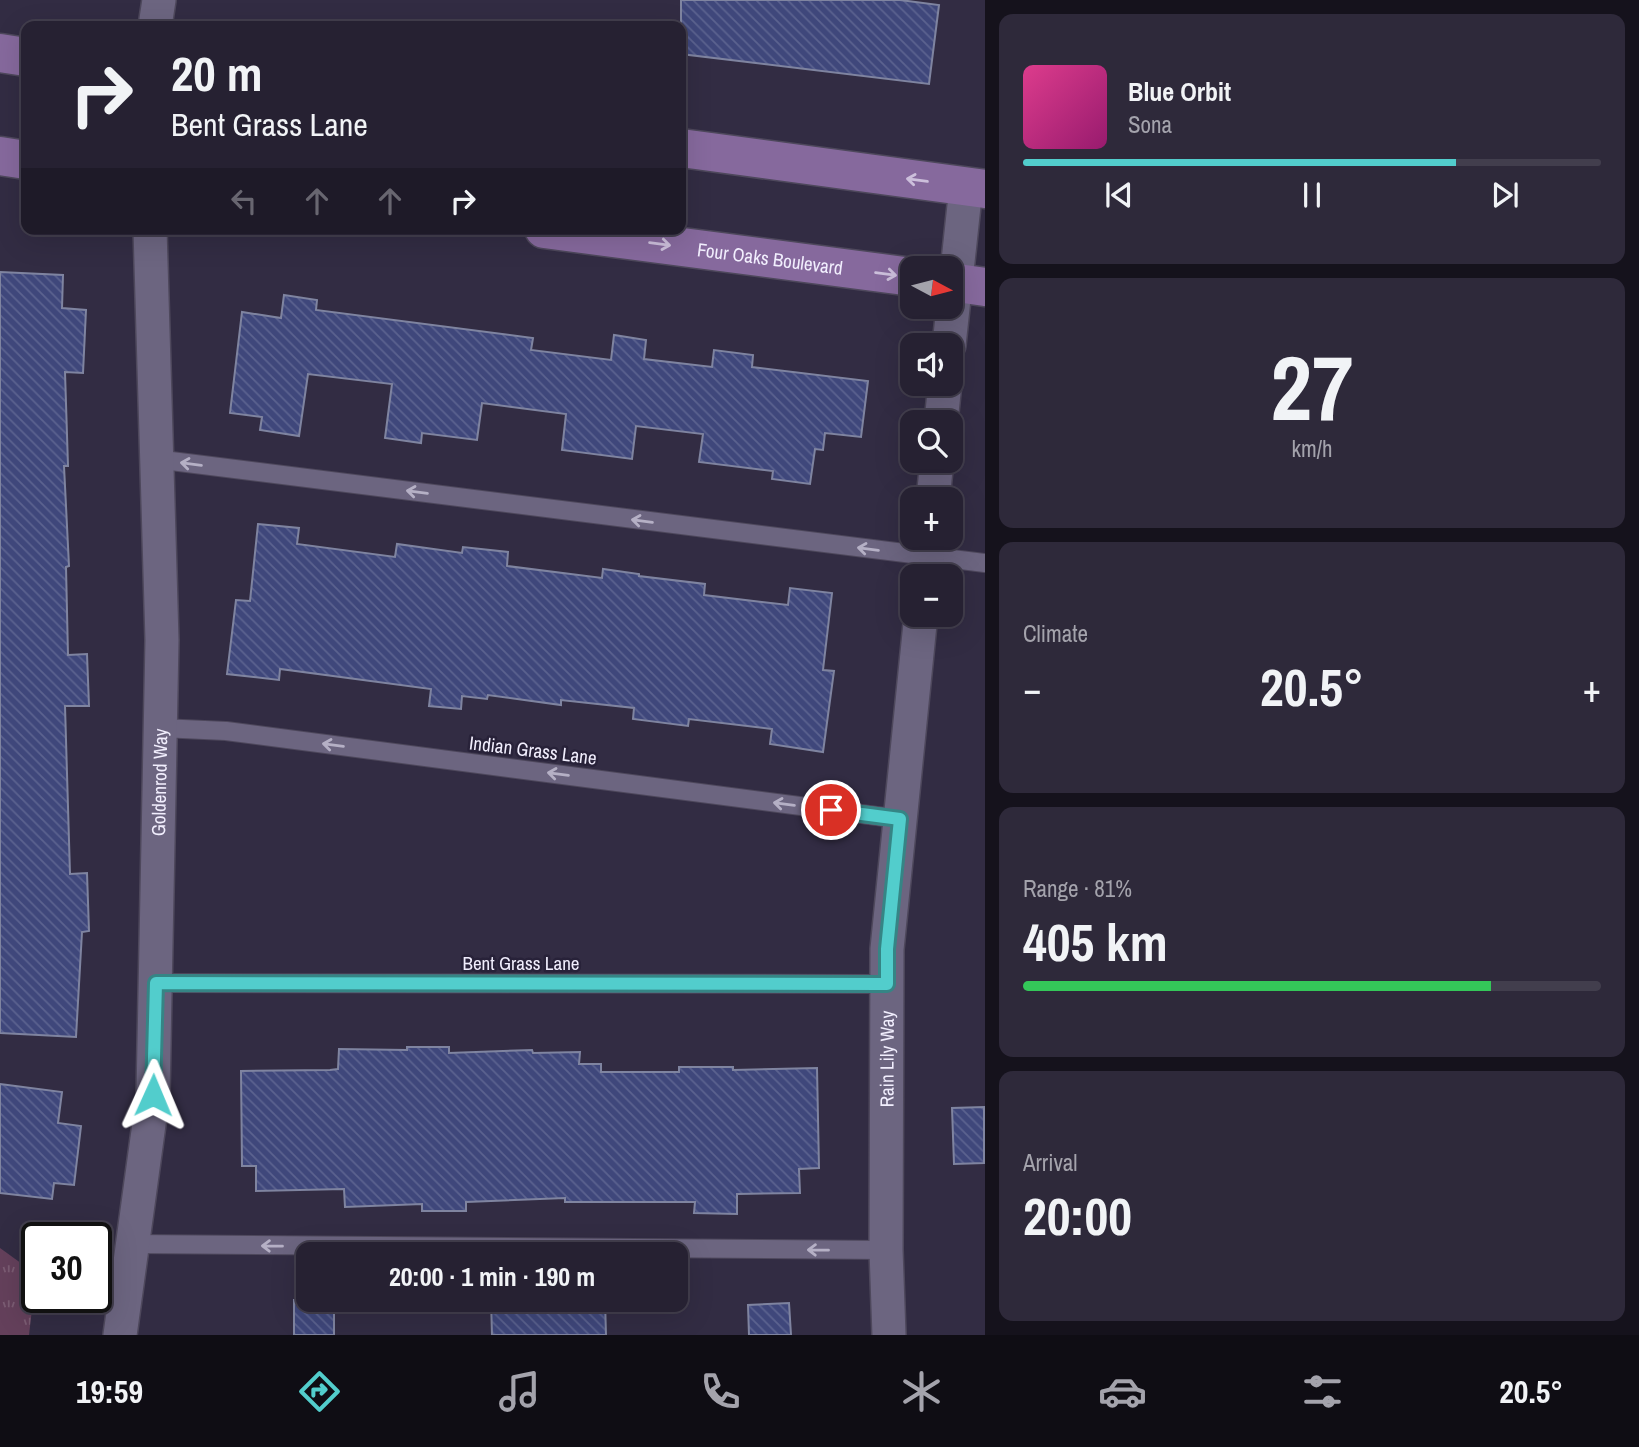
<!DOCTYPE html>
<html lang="en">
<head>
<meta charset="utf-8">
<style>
	body { margin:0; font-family:"Archivo Narrow",sans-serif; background:#2e293a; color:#f1f3f6; height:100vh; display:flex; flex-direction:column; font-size:26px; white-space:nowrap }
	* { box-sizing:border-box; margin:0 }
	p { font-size:23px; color:#a4a3ac }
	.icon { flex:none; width:38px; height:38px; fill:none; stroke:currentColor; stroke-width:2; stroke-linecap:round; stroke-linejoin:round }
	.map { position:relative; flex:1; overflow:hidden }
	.drawer { display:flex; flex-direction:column; gap:14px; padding:14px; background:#15121c; width:654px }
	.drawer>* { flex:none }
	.top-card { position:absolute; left:21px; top:21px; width:665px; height:214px; border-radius:14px; box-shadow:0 7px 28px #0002,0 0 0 2px #423e4d; background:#262132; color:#f1f3f6; overflow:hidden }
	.needle { width:46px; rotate:97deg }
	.tools { position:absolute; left:900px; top:256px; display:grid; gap:14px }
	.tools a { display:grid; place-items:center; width:63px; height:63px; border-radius:14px; background:#262132; box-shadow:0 7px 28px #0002,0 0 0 2px #423e4d; font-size:35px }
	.speed { position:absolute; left:21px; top:1222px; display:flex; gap:14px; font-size:35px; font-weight:700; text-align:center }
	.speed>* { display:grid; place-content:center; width:91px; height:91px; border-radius:50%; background:#262132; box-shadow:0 7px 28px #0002,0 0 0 2px #423e4d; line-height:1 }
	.speed .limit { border:4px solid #111; border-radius:10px; background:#fff; color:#111 }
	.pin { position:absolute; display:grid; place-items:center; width:60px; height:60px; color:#fff; margin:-30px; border:4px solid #fff; border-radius:50%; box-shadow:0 2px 7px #0007 }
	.me { position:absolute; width:77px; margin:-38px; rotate:1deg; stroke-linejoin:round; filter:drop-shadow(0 0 5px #0008) }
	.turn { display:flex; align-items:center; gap:24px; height:147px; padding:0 35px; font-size:32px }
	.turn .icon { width:91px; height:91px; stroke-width:2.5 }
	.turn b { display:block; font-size:49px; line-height:60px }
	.lanes { display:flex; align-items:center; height:66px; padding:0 35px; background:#0003; justify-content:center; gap:35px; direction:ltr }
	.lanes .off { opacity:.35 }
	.big { font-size:52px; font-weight:700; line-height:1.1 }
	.drawer .card { flex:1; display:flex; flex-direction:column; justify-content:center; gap:10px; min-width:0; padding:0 24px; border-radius:14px; background:#2e293a }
	.drawer .dial { align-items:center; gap:0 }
	.dial b { font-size:91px; line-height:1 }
	.song { display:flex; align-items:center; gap:21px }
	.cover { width:84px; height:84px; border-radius:10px; background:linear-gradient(135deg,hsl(330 70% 55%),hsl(320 70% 35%)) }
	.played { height:7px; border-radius:4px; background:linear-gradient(90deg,#52cdcc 75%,#423e4d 75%) }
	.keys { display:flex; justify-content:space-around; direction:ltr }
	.heat { display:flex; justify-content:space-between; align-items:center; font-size:38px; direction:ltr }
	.charge { height:10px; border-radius:5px; background:linear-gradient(90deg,#34c759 81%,#423e4d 0) }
	.trip { position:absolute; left:296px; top:1242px; width:392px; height:70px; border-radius:14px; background:#262132; box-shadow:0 7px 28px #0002,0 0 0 2px #423e4d; font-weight:700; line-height:70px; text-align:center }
	.menu { display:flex; height:112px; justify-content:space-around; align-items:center; background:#0f0d14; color:#a4a3ac }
	.menu .icon { width:49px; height:49px }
	.menu .current { color:#52cdcc }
	.menu b { font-size:32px; color:#f1f3f6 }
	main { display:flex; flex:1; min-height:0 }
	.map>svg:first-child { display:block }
	.grass { fill:url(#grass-tufts) }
	.building { fill:url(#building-back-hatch); stroke:#7f84a0; stroke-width:2 }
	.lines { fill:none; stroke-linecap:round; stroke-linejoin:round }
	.lane-casing { stroke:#4e485c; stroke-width:20 }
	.street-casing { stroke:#4e485c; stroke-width:36 }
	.secondary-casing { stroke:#4e485c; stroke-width:41 }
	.lane { stroke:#6c6580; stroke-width:18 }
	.street { stroke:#6c6580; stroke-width:33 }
	.secondary { stroke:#86699d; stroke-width:38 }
	.oneway { stroke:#ccbfdb }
	.oneway2 { stroke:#b5b0c5 }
	.route-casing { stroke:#358585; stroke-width:18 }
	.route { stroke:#52cdcc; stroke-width:12 }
	.labels { text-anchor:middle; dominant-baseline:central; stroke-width:5; stroke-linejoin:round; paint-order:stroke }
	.street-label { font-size:19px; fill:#f1eefd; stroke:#282239 }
</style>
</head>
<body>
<main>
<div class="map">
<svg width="985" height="1335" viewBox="0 0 985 1335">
	<defs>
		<pattern id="grass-tufts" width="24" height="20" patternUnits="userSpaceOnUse" patternTransform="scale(1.75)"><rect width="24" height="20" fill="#64405b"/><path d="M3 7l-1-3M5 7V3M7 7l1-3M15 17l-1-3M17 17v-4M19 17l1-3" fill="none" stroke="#7b5c73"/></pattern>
		<pattern id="building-back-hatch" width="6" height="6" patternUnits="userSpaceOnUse" patternTransform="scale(1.75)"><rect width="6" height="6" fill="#3f477b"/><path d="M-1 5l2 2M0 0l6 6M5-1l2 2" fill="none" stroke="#5b628f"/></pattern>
	</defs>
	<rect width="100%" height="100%" fill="#322c43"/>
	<path class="grass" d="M0 1248 36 1274 29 1335H0Z"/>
	<path class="building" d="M681 0H900L939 5 929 84 681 54Z
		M0 272 63 275 62 308 86 310 83 373 65 372 68 466H64L69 566 66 567 68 655 87 654 89 706H65L70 874 87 873 89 931 82 932 76 1037 0 1033Z
		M284 295 317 300 316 310 533 338 531 350 611 360 614 335 646 340 644 359 712 367 714 350 753 355 752 367 868 381 861 437 825 433 823 450 815 449 810 484 772 479 773 471 699 462 703 434 636 426 632 459 562 450 566 414 482 403 477 440 422 433 421 443 385 438 392 384 308 374 299 436 260 430 262 417 230 413 242 312 281 318Z
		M258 524 299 528 297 544 395 557 397 544 462 553 463 547 508 552 507 566 602 578 603 569 639 574V576L705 584 704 595 788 605 790 588 832 593 823 670 834 671 823 752 770 744 772 729 689 719 688 726 633 719 634 708 561 700V705L488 695 487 699 462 696 461 709 429 706 431 689 280 669 279 680 227 674 236 600 250 601Z
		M407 1047H449V1053L532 1050 533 1053 580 1052 579 1064H601V1072H679V1067H733V1070L817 1068 819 1168 799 1169 800 1193 737 1194V1214L694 1213 695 1202H565V1198L466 1202V1211H422V1204L345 1207 344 1189 256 1191V1166H242L241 1071 330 1070 338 1069 339 1049 407 1050Z
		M0 1084 62 1092 58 1123 81 1126 74 1185 54 1183 52 1199 0 1193Z
		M984 1107V1163L954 1164 952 1108Z
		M294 1300H334V1335H294Z
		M491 1300H605L606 1335H492Z
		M789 1303 791 1335H749L748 1305Z"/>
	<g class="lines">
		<g class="lane-casing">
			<path id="lane" d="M155 459 985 563
				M161 728 226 731 900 819
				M156 983 887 984
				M133 1244 886 1250"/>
		</g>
		<g class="street-casing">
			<g id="street">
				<path d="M155 26 159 0"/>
				<path d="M949 345 966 187"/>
				<path d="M941 422 945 383"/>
				<path d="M933 499 937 460"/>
				<path d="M925 576 929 537"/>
				<path id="s1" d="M120 1335 153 1095 162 640 150 229"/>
				<path id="s2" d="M889 1335 886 1250 887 949 921 614"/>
			</g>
		</g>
		<g class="secondary-casing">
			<g id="secondary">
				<path d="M0 53 26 57"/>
				<path d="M681 148 985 189"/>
				<path d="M0 156 26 160"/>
				<path id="s3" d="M544 229 912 277"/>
				<path d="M950 282 985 287"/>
			</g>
		</g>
		<use href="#lane" class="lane"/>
		<use href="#street" class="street"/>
		<use href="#secondary" class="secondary"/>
	</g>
	<defs><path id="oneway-shaft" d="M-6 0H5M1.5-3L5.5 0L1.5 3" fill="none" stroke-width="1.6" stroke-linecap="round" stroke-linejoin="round" transform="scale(1.75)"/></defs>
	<g class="oneway">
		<use href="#oneway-shaft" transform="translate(917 180) rotate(-172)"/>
		<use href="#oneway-shaft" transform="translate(660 244) rotate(7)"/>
		<use href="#oneway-shaft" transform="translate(886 274) rotate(7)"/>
	</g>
	<g class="oneway2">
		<use href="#oneway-shaft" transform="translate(191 464) rotate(-173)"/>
		<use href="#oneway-shaft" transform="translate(417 492) rotate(-173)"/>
		<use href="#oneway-shaft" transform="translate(642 521) rotate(-173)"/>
		<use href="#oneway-shaft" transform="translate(868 549) rotate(-173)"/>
		<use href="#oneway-shaft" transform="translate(333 745) rotate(-173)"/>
		<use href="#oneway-shaft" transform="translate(558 774) rotate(-173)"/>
		<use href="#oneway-shaft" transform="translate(784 804) rotate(-173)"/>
		<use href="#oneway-shaft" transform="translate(272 1246) rotate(-179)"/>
		<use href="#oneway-shaft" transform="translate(818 1250) rotate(-179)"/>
	</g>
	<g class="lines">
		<g class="route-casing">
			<path id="route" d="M153 1095 156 983 887 984V949L900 819 831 810"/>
		</g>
		<use href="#route" class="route"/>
	</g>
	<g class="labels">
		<g class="street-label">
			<text stroke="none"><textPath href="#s3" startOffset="228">Four Oaks Boulevard</textPath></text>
			<text transform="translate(533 750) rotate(7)">Indian Grass Lane</text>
			<text stroke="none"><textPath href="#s1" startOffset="555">Goldenrod Way</textPath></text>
			<text x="521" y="963">Bent Grass Lane</text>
			<text stroke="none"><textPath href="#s2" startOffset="276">Rain Lily Way</textPath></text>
		</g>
	</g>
</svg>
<div class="tools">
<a><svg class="needle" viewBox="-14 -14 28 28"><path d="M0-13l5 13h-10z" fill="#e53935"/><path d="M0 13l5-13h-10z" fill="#a4a3ac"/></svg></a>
<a><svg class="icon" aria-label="sound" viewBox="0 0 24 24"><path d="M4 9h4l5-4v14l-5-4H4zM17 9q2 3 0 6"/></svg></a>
<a><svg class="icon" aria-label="search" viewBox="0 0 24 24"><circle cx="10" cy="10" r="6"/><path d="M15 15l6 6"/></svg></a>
<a>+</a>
<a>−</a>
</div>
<div class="speed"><div class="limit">30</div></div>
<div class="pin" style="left:831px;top:810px;background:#d93025"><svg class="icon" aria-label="arrive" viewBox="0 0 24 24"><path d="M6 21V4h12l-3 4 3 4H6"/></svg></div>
<svg class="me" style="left:153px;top:1095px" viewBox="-20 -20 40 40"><path d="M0-17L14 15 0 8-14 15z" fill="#52cdcc" stroke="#fff" stroke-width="4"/></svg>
<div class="trip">20:00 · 1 min · 190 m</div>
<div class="top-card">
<div class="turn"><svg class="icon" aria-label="right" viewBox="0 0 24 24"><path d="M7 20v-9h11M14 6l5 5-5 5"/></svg><div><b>20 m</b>Bent Grass Lane</div></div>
<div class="lanes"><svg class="icon off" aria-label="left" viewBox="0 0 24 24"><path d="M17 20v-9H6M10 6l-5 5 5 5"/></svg><svg class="icon off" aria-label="ahead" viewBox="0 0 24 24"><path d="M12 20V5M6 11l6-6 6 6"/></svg><svg class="icon off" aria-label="ahead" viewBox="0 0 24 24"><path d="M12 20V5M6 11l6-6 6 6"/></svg><svg class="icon" aria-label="right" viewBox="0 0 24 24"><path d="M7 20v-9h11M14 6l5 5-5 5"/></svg></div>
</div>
</div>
<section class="drawer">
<div class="card">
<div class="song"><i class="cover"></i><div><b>Blue Orbit</b><p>Sona</p></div></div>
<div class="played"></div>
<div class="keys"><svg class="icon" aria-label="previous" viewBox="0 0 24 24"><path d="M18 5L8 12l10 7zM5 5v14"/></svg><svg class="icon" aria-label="pause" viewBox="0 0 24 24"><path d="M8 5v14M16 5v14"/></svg><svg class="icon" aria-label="next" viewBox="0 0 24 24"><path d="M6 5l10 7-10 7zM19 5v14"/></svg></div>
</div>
<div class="card dial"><b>27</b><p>km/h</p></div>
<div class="card"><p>Climate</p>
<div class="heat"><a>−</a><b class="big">20.5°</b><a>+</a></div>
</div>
<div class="card"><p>Range · 81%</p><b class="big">405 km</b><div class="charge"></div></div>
<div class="card"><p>Arrival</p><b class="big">20:00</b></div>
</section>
</main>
<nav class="menu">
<b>19:59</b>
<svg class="icon current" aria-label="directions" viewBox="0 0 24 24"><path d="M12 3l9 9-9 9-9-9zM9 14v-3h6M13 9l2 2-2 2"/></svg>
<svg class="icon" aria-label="music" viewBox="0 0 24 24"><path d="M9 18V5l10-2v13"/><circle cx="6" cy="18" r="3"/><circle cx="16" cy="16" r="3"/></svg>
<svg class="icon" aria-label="phone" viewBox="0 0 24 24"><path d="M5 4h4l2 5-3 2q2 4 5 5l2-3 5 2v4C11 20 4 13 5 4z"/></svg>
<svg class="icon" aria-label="climate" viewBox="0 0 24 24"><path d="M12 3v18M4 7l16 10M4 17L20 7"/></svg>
<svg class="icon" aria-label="car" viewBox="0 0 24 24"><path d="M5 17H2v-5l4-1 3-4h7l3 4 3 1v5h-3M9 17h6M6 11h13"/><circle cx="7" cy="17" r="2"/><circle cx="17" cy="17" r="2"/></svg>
<svg class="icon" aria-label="filters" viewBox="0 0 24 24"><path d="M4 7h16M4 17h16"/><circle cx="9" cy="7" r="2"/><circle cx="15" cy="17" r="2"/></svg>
<b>20.5°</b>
</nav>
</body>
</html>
